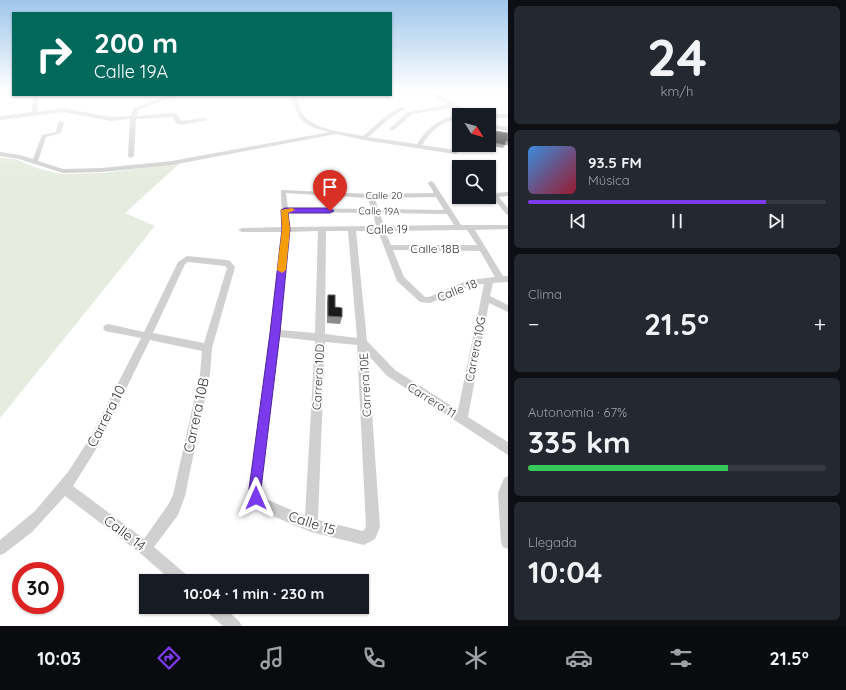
<!DOCTYPE html>
<html lang="es">
<head>
<meta charset="utf-8">
<style>
	body { margin:0; font-family:Quicksand,sans-serif; background:#242831; color:#f1f3f6; height:100vh; display:flex; flex-direction:column; font-size:15px; white-space:nowrap }
	* { box-sizing:border-box; margin:0 }
	p { font-size:13px; color:#9ea1a6 }
	.icon { flex:none; width:22px; height:22px; fill:none; stroke:currentColor; stroke-width:2; stroke-linecap:round; stroke-linejoin:round }
	.map { position:relative; flex:1; overflow:hidden }
	.details { display:flex; flex-direction:column; gap:6px; padding:6px; background:#0d0f14; width:338px }
	.details>* { flex:none }
	.guide { position:absolute; left:12px; top:12px; width:380px; height:84px; border-radius:0px; box-shadow:0 1px 3px #0004; background:#00695c; color:#fff; overflow:hidden }
	.needle { width:26px; rotate:127deg }
	.tools { position:absolute; left:452px; top:108px; display:grid; gap:8px }
	.tools a { display:grid; place-items:center; width:44px; height:44px; border-radius:0px; background:#171b24; box-shadow:0 1px 3px #0004; font-size:20px }
	.speed { position:absolute; left:12px; top:562px; display:flex; gap:8px; font-size:20px; font-weight:700; text-align:center }
	.speed>* { display:grid; place-content:center; width:52px; height:52px; border-radius:50%; background:#171b24; box-shadow:0 1px 3px #0004; line-height:1 }
	.speed .limit { border:6px solid #d22; background:#fff; color:#111 }
	.pin { position:absolute; display:grid; place-items:center; width:34px; height:34px; color:#fff; margin:-41px -17px; border-radius:50% 50% 50% 0; rotate:-45deg; box-shadow:0 0 4px #0007 }
	.pin .icon { rotate:45deg }
	.me { position:absolute; width:44px; margin:-22px; rotate:0deg; stroke-linejoin:round; filter:drop-shadow(0 0 3px #0008) }
	.turn { display:flex; align-items:center; gap:14px; height:84px; padding:0 16px; font-size:18px }
	.turn .icon { width:52px; height:52px; stroke-width:2.5 }
	.turn b { display:block; font-size:28px; line-height:34px }
	.big { font-size:30px; font-weight:700; line-height:1.1 }
	.details .widget { flex:1; display:flex; flex-direction:column; justify-content:center; gap:6px; min-width:0; padding:0 14px; border-radius:6px; background:#242831 }
	.details .dial { align-items:center; gap:0 }
	.dial b { font-size:52px; line-height:1 }
	.song { display:flex; align-items:center; gap:12px }
	.cover { width:48px; height:48px; border-radius:6px; background:linear-gradient(135deg,hsl(210 70% 55%),hsl(350 70% 35%)) }
	.played { height:4px; border-radius:2px; background:linear-gradient(90deg,#7c3aed 80%,#363941 80%) }
	.keys { display:flex; justify-content:space-around; direction:ltr }
	.heat { display:flex; justify-content:space-between; align-items:center; font-size:22px; direction:ltr }
	.charge { height:6px; border-radius:3px; background:linear-gradient(90deg,#34c759 67%,#363941 0) }
	.trip { position:absolute; left:139px; top:574px; width:230px; height:40px; border-radius:0px; background:#171b24; box-shadow:0 1px 3px #0004; font-weight:700; line-height:40px; text-align:center }
	.menu { display:flex; height:64px; justify-content:space-around; align-items:center; background:#090b0e; color:#9ea1a6 }
	.menu .icon { width:28px; height:28px }
	.menu .selected { color:#7c3aed }
	.menu b { font-size:18px; color:#f1f3f6 }
	main { display:flex; flex:1; min-height:0 }
	.map>svg:first-child { display:block }
	.green { fill:#e6ecdf }
	.lines { fill:none; stroke-linecap:round; stroke-linejoin:round }
	.minor { fill:#d0d0d0; fill-rule:evenodd }
	.wall { fill:#8c8c8c }
	.building { fill:#1a1a1a; stroke:#5f5f5f }
	.route { fill:#7c3aed; stroke:#51269a }
	.slow { fill:#f59e0b }
	.labels { text-anchor:middle; dominant-baseline:central; stroke-width:4; stroke-linejoin:round; paint-order:stroke }
	.far-street-label { font-size:10px; fill:#333; stroke:#fff }
	.street-label { font-size:12px; fill:#333; stroke:#fff }
	.near-street-label { font-size:14px; fill:#333; stroke:#fff }
</style>
</head>
<body>
<main>
<div class="map">
<svg width="508" height="626" viewBox="0 0 508 626">
	<rect width="100%" height="100%" fill="#fff"/>
	<path class="green" d="M0 158 15 159 37 168 61 174 103 173 180 163 125 213 155 226 0 418Z"/>
	<g class="lines">
		<path class="minor" d="M481 91H508V93L483 92Z
			M418 92H433L472 113H481L484 115H462L465 113 454 107 412 114 394 130H390V128L408 112 449 105 430 94H416V92Z
			M33 95H37L38 112 63 108 111 117 131 116 134 108 171 95H178L138 110 137 116 173 113 178 115 181 121 205 118 208 120 181 125 176 123 173 117 136 119 134 156 131 158 128 156 130 119 111 121 63 112 0 120V116L32 112Z
			M291 95H295C297 101 299 108 302 113 312 130 345 132 363 136 372 129 393 107 404 107V109L390 118 368 137 417 144C428 127 439 119 459 114L461 115H459V118C442 122 431 130 422 145L455 150 458 152 455 154 364 140 336 134 172 165 101 172 63 173 19 159 0 156V152L20 155 33 159 42 135 56 132 58 123 61 121 64 123 61 133 46 137 38 161 63 169 101 168 172 161 330 132C302 126 299 121 291 95Z
			M489 114H508V118H489V115H487Z
			M489 124 508 127V131L489 128Z
			M431 181 434 183 461 225H508V229L475 230 503 276H508V282L493 283 490 296 508 305V312L489 303 468 417 508 442V455L387 376 368 355 380 527 375 539 364 545 311 532 256 509 250 498 249 489 270 333 282 232H242L238 230 242 228 282 227 281 190 371 194 434 193 428 183ZM286 193 368 198 371 209 288 208ZM436 197 444 210 378 209 375 198ZM288 212 373 213 376 226 290 227ZM380 213 447 214 454 225 384 226ZM459 230H467L477 245H391L385 231ZM318 231 315 333 280 330 289 232ZM326 231H348L357 338 325 334ZM356 231H378L397 281 420 302 430 303 473 285 484 284 458 410 395 370 367 341ZM393 250 480 251 495 277 469 280 429 297H425L404 277ZM279 337 315 341 305 516 266 499 262 495 261 489ZM325 342 357 345 366 527 363 531 318 520Z
			M489 187 496 193 508 192V196L499 197 508 208V215L506 214 489 193Z
			M187 256 227 260 230 261 235 267 212 348 210 374 185 496 178 515 154 547 188 576 190 581H172L140 553 65 496 32 532 5 553 0 555V540L35 511 68 472 90 438 141 338 105 331 103 328 105 325 108 324 144 332 178 262ZM188 262 225 266 227 268 204 343 153 333 185 264ZM150 340 202 351 200 374 173 495 168 505 144 539 73 486 98 446Z
			M508 476V549L503 547 501 542 498 493 504 478Z
			M205 607H223L239 621 242 626H223L207 612Z"/>
	</g>
	<path class="wall" d="M489 130 508 133V145H505L503 148 486 145H489Z
		M328 295 335 307 342 317 340 324 327 323V302Z"/>
	<path class="building" d="M489 130 508 133V142L506 141 505 145 489 142Z
		M328 295H335V307L342 308V317L328 316Z"/>
	<linearGradient id="sky" x2="0" y2="1"><stop stop-color="#9ec6ea"/><stop offset="0.51" stop-color="#fff"/><stop offset="1" stop-color="#fff" stop-opacity="0"/></linearGradient>
	<rect width="508" height="178" fill="url(#sky)"/>
	<path class="route" d="M285 208H330L334 211 330 213H288L290 229 280 333 261 489 263 498 261 502 256 504 252 502 249 489 270 333 282 229 281 210Z"/>
	<path class="slow" d="M292 208 295 210 288 213 290 229 286 270 282 273 277 270 282 229 281 210Z"/>
	<g class="labels">
		<g class="far-street-label">
			<text x="384" y="195">Calle 20</text>
			<text transform="translate(379 211) rotate(1)">Calle 19A</text>
		</g>
		<g class="street-label">
			<text transform="translate(387 229) rotate(-1)">Calle 19</text>
			<text x="435" y="248">Calle 18B</text>
			<text transform="translate(457 290) rotate(-21)">Calle 18</text>
			<text transform="translate(475 349) rotate(-79)">Carrera 10G</text>
			<text transform="translate(318 377) rotate(-87)">Carrera 10D</text>
			<text transform="translate(365 385) rotate(-93)">Carrera 10E</text>
			<text transform="translate(432 400) rotate(32)">Carrera 11</text>
		</g>
		<g class="near-street-label">
			<text transform="translate(196 415) rotate(-78)">Carrera 10B</text>
			<text transform="translate(106 416) rotate(-63)">Carrera 10</text>
			<text transform="translate(312 523) rotate(18)">Calle 15</text>
			<text transform="translate(125 533) rotate(37)">Calle 14</text>
		</g>
	</g>
</svg>
<div class="tools">
<a><svg class="needle" viewBox="-14 -14 28 28"><path d="M0-13l5 13h-10z" fill="#e53935"/><path d="M0 13l5-13h-10z" fill="#9ea1a6"/></svg></a>
<a><svg class="icon" aria-label="search" viewBox="0 0 24 24"><circle cx="10" cy="10" r="6"/><path d="M15 15l6 6"/></svg></a>
</div>
<div class="speed"><div class="limit">30</div></div>
<div class="pin" style="left:330px;top:211px;background:#d93025"><svg class="icon" aria-label="arrive" viewBox="0 0 24 24"><path d="M6 21V4h12l-3 4 3 4H6"/></svg></div>
<svg class="me" style="left:256px;top:498px" viewBox="-20 -20 40 40"><path d="M0-17L14 15 0 8-14 15z" fill="#7c3aed" stroke="#fff" stroke-width="4"/></svg>
<div class="trip">10:04 · 1 min · 230 m</div>
<div class="guide">
<div class="turn"><svg class="icon" aria-label="right" viewBox="0 0 24 24"><path d="M7 20v-9h11M14 6l5 5-5 5"/></svg><div><b>200 m</b>Calle 19A</div></div>
</div>
</div>
<section class="details">
<div class="widget dial"><b>24</b><p>km/h</p></div>
<div class="widget">
<div class="song"><i class="cover"></i><div><b>93.5 FM</b><p>Música</p></div></div>
<div class="played"></div>
<div class="keys"><svg class="icon" aria-label="previous" viewBox="0 0 24 24"><path d="M18 5L8 12l10 7zM5 5v14"/></svg><svg class="icon" aria-label="pause" viewBox="0 0 24 24"><path d="M8 5v14M16 5v14"/></svg><svg class="icon" aria-label="next" viewBox="0 0 24 24"><path d="M6 5l10 7-10 7zM19 5v14"/></svg></div>
</div>
<div class="widget"><p>Clima</p>
<div class="heat"><a>−</a><b class="big">21.5°</b><a>+</a></div>
</div>
<div class="widget"><p>Autonomía · 67%</p><b class="big">335 km</b><div class="charge"></div></div>
<div class="widget"><p>Llegada</p><b class="big">10:04</b></div>
</section>
</main>
<nav class="menu">
<b>10:03</b>
<svg class="icon selected" aria-label="directions" viewBox="0 0 24 24"><path d="M12 3l9 9-9 9-9-9zM9 14v-3h6M13 9l2 2-2 2"/></svg>
<svg class="icon" aria-label="music" viewBox="0 0 24 24"><path d="M9 18V5l10-2v13"/><circle cx="6" cy="18" r="3"/><circle cx="16" cy="16" r="3"/></svg>
<svg class="icon" aria-label="phone" viewBox="0 0 24 24"><path d="M5 4h4l2 5-3 2q2 4 5 5l2-3 5 2v4C11 20 4 13 5 4z"/></svg>
<svg class="icon" aria-label="climate" viewBox="0 0 24 24"><path d="M12 3v18M4 7l16 10M4 17L20 7"/></svg>
<svg class="icon" aria-label="car" viewBox="0 0 24 24"><path d="M5 17H2v-5l4-1 3-4h7l3 4 3 1v5h-3M9 17h6M6 11h13"/><circle cx="7" cy="17" r="2"/><circle cx="17" cy="17" r="2"/></svg>
<svg class="icon" aria-label="filters" viewBox="0 0 24 24"><path d="M4 7h16M4 17h16"/><circle cx="9" cy="7" r="2"/><circle cx="15" cy="17" r="2"/></svg>
<b>21.5°</b>
</nav>
</body>
</html>
